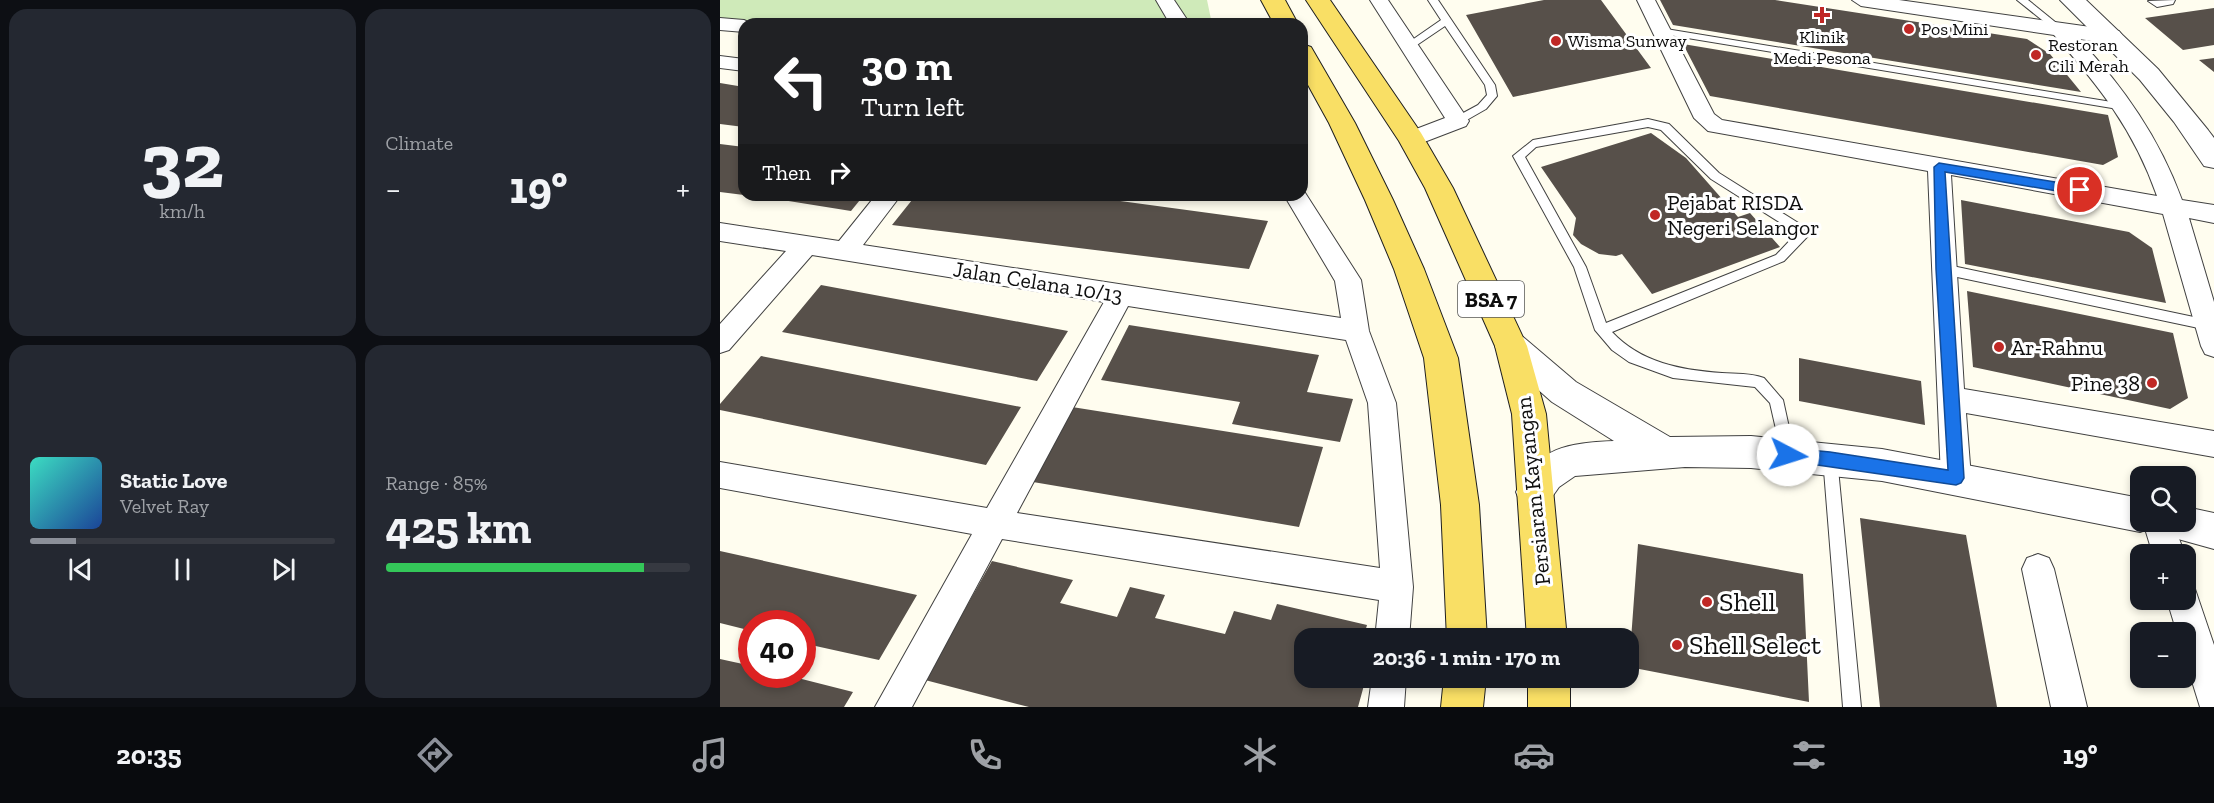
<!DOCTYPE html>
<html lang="en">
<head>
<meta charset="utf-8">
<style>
	body { margin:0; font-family:"Zilla Slab",serif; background:#242831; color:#f1f3f6; height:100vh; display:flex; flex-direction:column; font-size:22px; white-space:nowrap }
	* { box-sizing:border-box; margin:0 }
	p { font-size:20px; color:#9ea1a6 }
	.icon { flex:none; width:33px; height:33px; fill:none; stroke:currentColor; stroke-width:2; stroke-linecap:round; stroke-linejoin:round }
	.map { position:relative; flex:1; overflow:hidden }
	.drawer { display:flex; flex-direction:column; gap:9px; padding:9px; background:#0d0f14; width:720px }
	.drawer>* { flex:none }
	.hud { position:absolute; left:18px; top:18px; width:570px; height:183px; border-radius:18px; box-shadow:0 3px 9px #0003; background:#202124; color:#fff; overflow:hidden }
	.buttons { position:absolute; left:1410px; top:466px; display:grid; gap:12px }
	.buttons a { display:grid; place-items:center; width:66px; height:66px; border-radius:12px; background:#171b24; box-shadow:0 3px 9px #0003; font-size:30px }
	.speed { position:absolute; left:18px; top:610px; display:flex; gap:12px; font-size:30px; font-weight:700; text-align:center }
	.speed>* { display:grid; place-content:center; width:78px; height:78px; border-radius:50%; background:#171b24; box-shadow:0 3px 9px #0003; line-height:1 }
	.speed .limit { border:9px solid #d22; background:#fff; color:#111 }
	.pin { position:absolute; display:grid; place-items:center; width:51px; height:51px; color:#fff; margin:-26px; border:3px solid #fff; border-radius:50%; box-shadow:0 2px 6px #0007 }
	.me { position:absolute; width:66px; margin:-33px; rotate:95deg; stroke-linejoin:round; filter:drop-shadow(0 0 4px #0008) }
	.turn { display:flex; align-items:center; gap:21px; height:126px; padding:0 24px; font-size:27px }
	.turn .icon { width:78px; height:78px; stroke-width:2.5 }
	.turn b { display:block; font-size:42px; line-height:51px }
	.then { display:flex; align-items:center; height:57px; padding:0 24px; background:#0003; gap:12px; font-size:22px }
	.big { font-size:45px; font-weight:800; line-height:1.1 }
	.drawer .card { flex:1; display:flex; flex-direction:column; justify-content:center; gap:9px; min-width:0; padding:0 21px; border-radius:18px; background:#242831 }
	.drawer .dial { align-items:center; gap:0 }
	.dial b { font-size:78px; line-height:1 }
	.song { display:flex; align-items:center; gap:18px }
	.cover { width:72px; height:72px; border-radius:9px; background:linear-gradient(135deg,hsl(170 70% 55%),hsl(220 70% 35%)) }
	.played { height:6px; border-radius:3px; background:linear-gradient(90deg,#8c9099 15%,#363941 15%) }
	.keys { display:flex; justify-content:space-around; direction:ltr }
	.heat { display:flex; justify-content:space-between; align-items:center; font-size:33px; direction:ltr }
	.charge { height:9px; border-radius:4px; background:linear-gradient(90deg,#34c759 85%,#363941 0) }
	.drawer .tiles { flex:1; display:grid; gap:9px; grid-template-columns:repeat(2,1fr) }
	.trip { position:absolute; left:574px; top:628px; width:345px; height:60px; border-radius:18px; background:#171b24; box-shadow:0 3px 9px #0003; font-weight:800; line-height:60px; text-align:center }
	.menu { display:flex; height:96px; justify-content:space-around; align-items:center; background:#090b0e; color:#9ea1a6 }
	.menu .icon { width:42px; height:42px }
	.menu .active { color:#8c9099 }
	.menu b { font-size:27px; color:#f1f3f6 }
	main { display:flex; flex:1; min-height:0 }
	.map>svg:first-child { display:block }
	.green { fill:#cfeab9 }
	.building { fill:#57504a }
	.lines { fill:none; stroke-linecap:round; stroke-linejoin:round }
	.service-casing { stroke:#414141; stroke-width:2 }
	.minor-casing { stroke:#414141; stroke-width:2 }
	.tertiary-casing { stroke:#414141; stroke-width:2 }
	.primary-casing { stroke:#1f1f1f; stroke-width:2 }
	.service { fill:#fff; fill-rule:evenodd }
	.minor { fill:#fff; fill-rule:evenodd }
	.tertiary { fill:#fff; fill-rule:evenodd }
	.primary { fill:#f9df65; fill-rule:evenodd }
	.route { fill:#1a73e8; stroke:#114b97; stroke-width:1.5 }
	.poi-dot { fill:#c02825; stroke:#fff; stroke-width:2 }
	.labels { text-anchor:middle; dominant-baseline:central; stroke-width:6; stroke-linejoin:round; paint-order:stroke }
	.far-poi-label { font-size:18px; fill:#0e0e0e; stroke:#fff; text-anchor:start }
	.shield { fill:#fff; stroke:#565656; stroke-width:1.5 }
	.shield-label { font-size:21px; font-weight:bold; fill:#0e0e0e }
	.poi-label { font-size:22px; fill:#0e0e0e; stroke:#fff; text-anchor:start }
	.street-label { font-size:22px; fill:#0e0e0e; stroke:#fff }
	.near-poi-label { font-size:27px; fill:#0e0e0e; stroke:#fff; text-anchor:start }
</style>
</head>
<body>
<main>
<section class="drawer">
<div class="tiles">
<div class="card dial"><b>32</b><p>km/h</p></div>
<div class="card"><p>Climate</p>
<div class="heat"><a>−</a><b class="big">19°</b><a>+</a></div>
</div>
<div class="card">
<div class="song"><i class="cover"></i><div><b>Static Love</b><p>Velvet Ray</p></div></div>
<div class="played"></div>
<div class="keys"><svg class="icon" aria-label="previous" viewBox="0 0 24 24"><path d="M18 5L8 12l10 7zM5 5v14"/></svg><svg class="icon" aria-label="pause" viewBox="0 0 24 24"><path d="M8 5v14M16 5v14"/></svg><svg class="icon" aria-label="next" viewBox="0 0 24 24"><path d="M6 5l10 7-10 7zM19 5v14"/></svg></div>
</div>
<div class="card"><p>Range · 85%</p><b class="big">425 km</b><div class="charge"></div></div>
</div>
</section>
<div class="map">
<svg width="1494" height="707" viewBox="0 0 1494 707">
	<rect width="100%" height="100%" fill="#fffdef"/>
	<path class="green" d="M0 0H487L492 24H24L0 27Z"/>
	<path class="building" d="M824 0H881L931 68 793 97 746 15Z
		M940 0H1055L1307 39 1330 54 1361 92 953 25Z
		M1494 8V45L1463 50 1425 18Z
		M963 44 1388 115 1398 157 1383 165 990 96Z
		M1494 58V72L1479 60Z
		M0 83 24 87V127L0 124Z
		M931 133 966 158 1018 217 1030 213 1060 247 932 294 902 254 896 256 879 254 861 244 853 235 856 218 821 167Z
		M0 144 24 147V195L0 192Z
		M31 195H144L131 211Z
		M196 195H356L548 221 529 269 172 225Z
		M1241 200 1409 232 1432 248 1446 303 1245 264Z
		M101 285 348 331 317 381 62 332Z
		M1247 291 1453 333 1468 398 1450 409 1253 367Z
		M409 325 599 355 587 392 633 399 620 442 512 424 520 402 381 380Z
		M41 356 301 407 266 465 0 410V404Z
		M1079 358 1201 381 1205 425 1079 401Z
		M352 407 603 447 579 527 313 482Z
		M1140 518 1246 535 1277 707H1160Z
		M918 544 1083 574 1089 702 909 667Z
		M0 551 197 595 159 660 82 643V624H32V631L0 623Z
		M272 561 353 580 340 603 397 617 410 587 445 595 435 618 505 634 514 611 551 620 557 604 647 625 643 639H585V678H646L638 707H309L205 680Z
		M0 659 32 666V675H66L133 692 124 707H0Z"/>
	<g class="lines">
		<g class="service-casing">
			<path id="service" d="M708 0H718L775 85 777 96 766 109 738 125 733 121 734 118 758 105 767 95 765 85 725 26 691 49H683L682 47 721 20Z
				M1297 0H1308L1345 30 1337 32Z
				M940 28 1404 104 1409 107 1404 110 937 33V29Z
				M928 119 949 124 999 173 1080 224 1088 236 1064 261 892 332C921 363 961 370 1002 373 1016 374 1031 373 1044 378L1063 400 1075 455 1073 460 1068 462 1063 460 1050 403 1035 387 953 378 909 362 892 350 875 330 854 267 793 156 813 140ZM928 127 941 130 991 179 1072 230 1075 235 1056 255 886 323 866 267 805 157 816 147Z
				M1223 264 1488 320 1493 321 1494 326 1488 330 1223 274 1217 269Z
				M1110 451 1115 453 1117 458 1141 707H1123L1103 458 1105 453Z"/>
		</g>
		<g class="minor-casing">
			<path id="minor" d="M436 0H454L470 24H450Z
				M650 0H668L749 121 746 126 699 144 691 146 683 144 680 139 683 134 725 118Z
				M917 0H935L994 114 1002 120 1437 196C1414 130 1379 86 1334 35L1141 6 1132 0H1179L1399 31 1402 35 1399 39 1380 42 1359 39C1404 88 1439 137 1462 200L1494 205V223L1469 218 1494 302V357L1485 354 1481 346 1443 214 1231 175 1244 389 1494 431V457L1246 413 1251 478 1247 488 1236 492 1225 488 1221 478 1208 171 988 131 974 118Z
				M1455 0 1453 4 1437 7 1428 1Z
				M0 18 24 20 32 24H24V32L0 30Z
				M0 56 24 59V71L0 68Z
				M582 188 641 280 649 331 676 403 693 587 689 639H655L659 600 282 539 192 707H155L252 534 0 488V462L267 508 384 302 92 255 9 350 0 353V324L66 251 0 241V223L119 241 156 195H181L143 245 621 318 615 281 564 195H582ZM408 306 626 340 648 403 660 568 297 513Z
				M1423 522H1453L1465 555H1433Z
				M1318 554 1329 558 1334 569 1367 707H1331L1302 569 1307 558Z
				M1466 585 1475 589 1494 645V707H1480L1466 662V633H1457L1447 600H1466Z
				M652 678H686L684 707H648Z"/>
		</g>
		<g class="tertiary-casing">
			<path id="tertiary" d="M1340 0H1366L1438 69 1488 130 1494 138V168L1484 166 1454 122 1420 80Z
				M791 333 803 337 856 382 950 437 1031 436 1162 449 1420 498V522H1466V507L1494 513V549L1440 534 1435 524 1433 527 1420 532 1162 481 1031 468 965 467 855 476 839 487 827 504 814 509 801 504 796 492C816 447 849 443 894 441L832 402 779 355 775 346 779 337Z"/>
		</g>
		<g class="primary-casing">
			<path id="primary" d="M541 0H565L578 24H554Z
				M586 0H610L701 133 733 188 807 346 826 414 847 639H807L792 414 775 346 705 188 679 141Z
				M582 44 591 47 635 123 673 200 704 269 738 358 759 505 767 639H727L721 505 704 358 674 269 645 200 609 123 582 74Z
				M724 678H766L763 707H721Z
				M808 678H850V707H808Z"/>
		</g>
		<use href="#service" class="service"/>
		<use href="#minor" class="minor"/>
		<use href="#tertiary" class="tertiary"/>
		<use href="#primary" class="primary"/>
	</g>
	<path class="route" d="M1219 163 1360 186 1366 190 1360 195 1225 172 1244 478 1241 483 1236 485 1063 460 1060 455 1068 448 1110 452 1228 470 1216 269 1214 167Z"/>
	<g class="poi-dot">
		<path d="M1099 6h6v6h6v6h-6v6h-6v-6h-6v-6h6z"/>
		<circle cx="1189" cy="29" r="6"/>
		<circle cx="836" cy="41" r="6"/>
		<circle cx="1316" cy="55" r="6"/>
		<circle cx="935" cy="215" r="6"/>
		<circle cx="1279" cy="347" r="6"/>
		<circle cx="1432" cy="383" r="6"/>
		<circle cx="987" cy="602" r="6"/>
		<circle cx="957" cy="645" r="6"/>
	</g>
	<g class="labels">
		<g class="far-poi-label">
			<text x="1201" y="29">Pos Mini</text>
			<text x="1102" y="37" text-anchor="middle">Klinik<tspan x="1102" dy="21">Medi Pesona</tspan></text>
			<text x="848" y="41">Wisma Sunway</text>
			<text x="1328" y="45">Restoran<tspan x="1328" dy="21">Cili Merah</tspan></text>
		</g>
		<rect class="shield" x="738" y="281" width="66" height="36" rx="4.5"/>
		<g class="shield-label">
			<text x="771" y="299">BSA 7</text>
		</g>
		<g class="poi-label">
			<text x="947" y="202">Pejabat RISDA<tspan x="947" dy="25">Negeri Selangor</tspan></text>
			<text x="1291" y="347">Ar-Rahnu</text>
			<text x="1420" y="383" text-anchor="end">Pine 38</text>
		</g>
		<g class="street-label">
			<text transform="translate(318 282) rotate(9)">Jalan Celana 10/13</text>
			<text transform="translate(813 491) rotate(-96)">Persiaran Kayangan</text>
		</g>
		<g class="near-poi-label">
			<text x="999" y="602">Shell</text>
			<text x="969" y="645">Shell Select</text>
		</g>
	</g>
</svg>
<div class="buttons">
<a><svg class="icon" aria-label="search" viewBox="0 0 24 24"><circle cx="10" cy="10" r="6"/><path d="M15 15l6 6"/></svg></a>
<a>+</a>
<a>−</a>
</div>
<div class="speed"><div class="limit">40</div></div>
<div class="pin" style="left:1360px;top:190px;background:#d93025"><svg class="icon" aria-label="arrive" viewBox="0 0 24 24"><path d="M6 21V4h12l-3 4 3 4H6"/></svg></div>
<svg class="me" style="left:1068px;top:455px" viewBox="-20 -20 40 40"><circle r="19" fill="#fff"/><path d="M0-13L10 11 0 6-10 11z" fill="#1a73e8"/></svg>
<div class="trip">20:36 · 1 min · 170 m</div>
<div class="hud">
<div class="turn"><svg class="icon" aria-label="left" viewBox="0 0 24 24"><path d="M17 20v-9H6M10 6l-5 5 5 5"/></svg><div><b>30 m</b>Turn left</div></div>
<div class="then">Then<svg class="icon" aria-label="right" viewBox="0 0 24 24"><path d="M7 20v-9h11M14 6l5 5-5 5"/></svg></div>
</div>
</div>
</main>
<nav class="menu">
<b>20:35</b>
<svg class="icon active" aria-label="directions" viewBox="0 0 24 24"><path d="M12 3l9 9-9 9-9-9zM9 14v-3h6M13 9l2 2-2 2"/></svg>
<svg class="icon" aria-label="music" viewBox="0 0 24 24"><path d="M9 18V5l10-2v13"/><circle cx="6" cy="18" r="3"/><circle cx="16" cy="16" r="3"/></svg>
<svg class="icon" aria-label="phone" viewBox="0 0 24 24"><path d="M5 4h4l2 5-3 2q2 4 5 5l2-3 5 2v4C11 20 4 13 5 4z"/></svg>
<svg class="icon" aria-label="climate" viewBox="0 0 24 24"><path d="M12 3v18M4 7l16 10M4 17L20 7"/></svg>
<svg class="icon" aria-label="car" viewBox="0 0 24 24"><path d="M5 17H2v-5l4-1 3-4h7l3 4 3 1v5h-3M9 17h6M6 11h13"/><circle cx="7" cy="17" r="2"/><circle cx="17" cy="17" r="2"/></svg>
<svg class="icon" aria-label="filters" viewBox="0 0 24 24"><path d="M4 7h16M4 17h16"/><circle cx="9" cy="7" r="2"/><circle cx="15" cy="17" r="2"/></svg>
<b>19°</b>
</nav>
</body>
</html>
